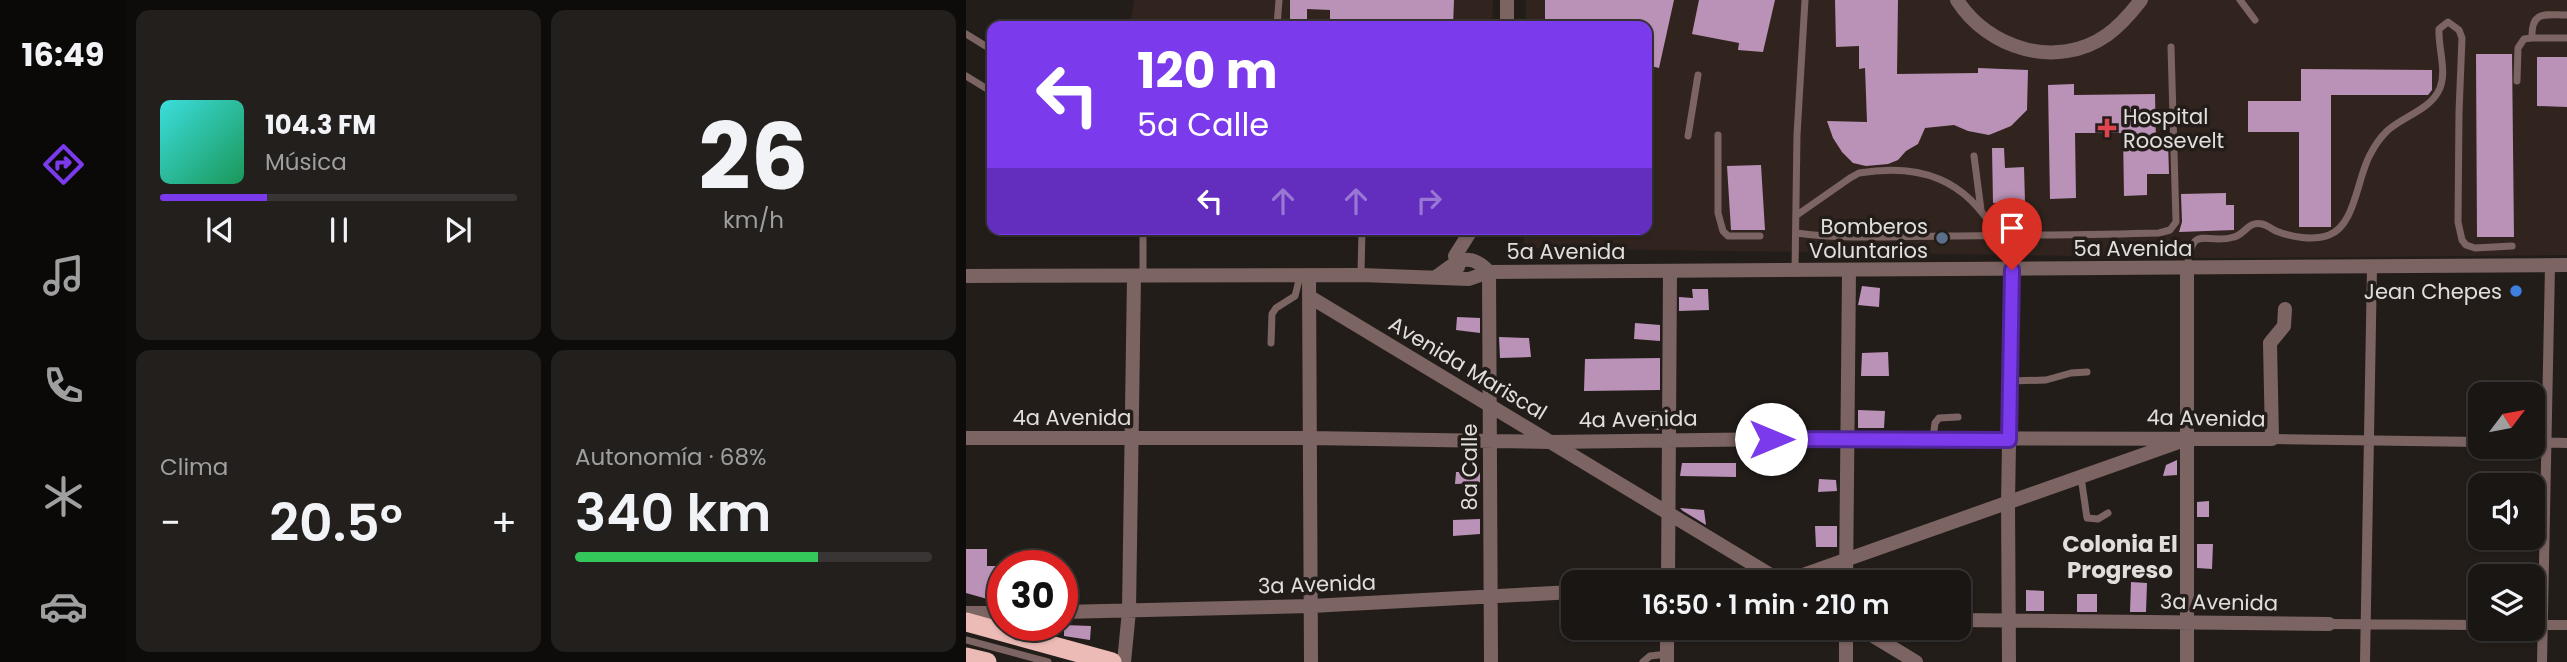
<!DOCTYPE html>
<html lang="es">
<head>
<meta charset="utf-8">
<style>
	body { margin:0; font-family:Poppins,sans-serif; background:#231f1d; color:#f1f3f6; height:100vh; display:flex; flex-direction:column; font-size:26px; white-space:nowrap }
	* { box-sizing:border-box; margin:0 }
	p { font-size:23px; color:#9f9fa0 }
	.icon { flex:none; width:38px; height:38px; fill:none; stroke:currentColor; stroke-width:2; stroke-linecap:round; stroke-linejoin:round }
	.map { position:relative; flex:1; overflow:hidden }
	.side { display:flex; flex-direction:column; gap:10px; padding:10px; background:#0e0c0b; width:840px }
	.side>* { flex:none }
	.top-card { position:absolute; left:21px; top:21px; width:665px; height:214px; border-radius:14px; box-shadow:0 2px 5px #0004,0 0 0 2px #383534; background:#7c3aed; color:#fff; overflow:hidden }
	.needle { width:46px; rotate:58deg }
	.controls { position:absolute; left:1502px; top:382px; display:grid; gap:14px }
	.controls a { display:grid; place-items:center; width:77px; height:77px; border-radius:14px; background:#1a1614; box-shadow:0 2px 5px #0004,0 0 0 2px #383534; font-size:35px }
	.speed { position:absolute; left:21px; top:550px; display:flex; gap:14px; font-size:35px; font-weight:700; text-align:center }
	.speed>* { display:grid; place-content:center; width:91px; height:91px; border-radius:50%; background:#1a1614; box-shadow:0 2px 5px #0004,0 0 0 2px #383534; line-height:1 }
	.speed .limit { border:10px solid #d22; background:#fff; color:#111 }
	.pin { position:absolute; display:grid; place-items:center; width:60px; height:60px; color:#fff; margin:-72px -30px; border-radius:50% 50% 50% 0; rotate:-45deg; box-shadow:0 0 7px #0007 }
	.pin .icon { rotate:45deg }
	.me { position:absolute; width:77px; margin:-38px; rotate:90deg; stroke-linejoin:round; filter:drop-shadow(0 0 5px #0008) }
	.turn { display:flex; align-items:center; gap:24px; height:147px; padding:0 35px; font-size:32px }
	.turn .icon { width:91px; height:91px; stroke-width:2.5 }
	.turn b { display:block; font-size:49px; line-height:60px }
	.lanes { display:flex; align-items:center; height:66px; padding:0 35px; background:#0003; justify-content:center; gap:35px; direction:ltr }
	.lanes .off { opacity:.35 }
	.big { font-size:52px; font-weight:600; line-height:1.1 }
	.side .tile { flex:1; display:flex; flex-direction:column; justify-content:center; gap:10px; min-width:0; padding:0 24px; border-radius:14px; background:#231f1d }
	.side .dial { align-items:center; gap:0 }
	.dial b { font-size:91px; line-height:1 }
	.song { display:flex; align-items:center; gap:21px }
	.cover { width:84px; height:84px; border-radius:10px; background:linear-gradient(135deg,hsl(180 70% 55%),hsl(150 70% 35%)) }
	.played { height:7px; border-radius:4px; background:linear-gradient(90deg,#7c3aed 30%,#383534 30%) }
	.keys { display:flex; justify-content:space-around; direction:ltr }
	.heat { display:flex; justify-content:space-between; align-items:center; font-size:38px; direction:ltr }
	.charge { height:10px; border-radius:5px; background:linear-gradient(90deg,#34c759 68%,#383534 0) }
	.side .tiles { flex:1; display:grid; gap:10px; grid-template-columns:repeat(2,1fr) }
	.trip { position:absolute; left:595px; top:570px; width:410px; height:70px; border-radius:14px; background:#1a1614; box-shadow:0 2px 5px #0004,0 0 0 2px #383534; font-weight:600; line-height:70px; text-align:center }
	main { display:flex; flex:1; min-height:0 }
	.tab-bar { display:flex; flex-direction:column; width:126px; justify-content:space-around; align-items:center; background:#0a0908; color:#9f9fa0 }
	.tab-bar .icon { width:49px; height:49px }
	.tab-bar .selected { color:#7c3aed }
	.tab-bar b { font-size:32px; color:#f1f3f6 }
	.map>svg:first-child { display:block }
	.built { fill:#31241f }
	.building { fill:#bb92b7 }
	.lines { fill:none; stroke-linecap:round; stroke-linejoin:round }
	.service { stroke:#7c6462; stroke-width:7 }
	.pedestrian { stroke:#7c6462; stroke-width:10 }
	.minor { stroke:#7c6462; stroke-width:14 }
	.tertiary { stroke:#7c6462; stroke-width:14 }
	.trunk { stroke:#ecbbb6; stroke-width:19 }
	.route-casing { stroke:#51269a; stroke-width:18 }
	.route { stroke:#7c3aed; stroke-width:12 }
	.health-dot { fill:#e0444e; stroke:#231d1a; stroke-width:2.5 }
	.service-dot { fill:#5c6f8a; stroke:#231d1a; stroke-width:2.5 }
	.shop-dot { fill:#3f7fe0; stroke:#231d1a; stroke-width:2.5 }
	.labels { text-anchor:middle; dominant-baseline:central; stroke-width:7; stroke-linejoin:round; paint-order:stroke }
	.poi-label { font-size:21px; fill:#e2dedc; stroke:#231d1a; text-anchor:end }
	.street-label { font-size:21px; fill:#e2dedc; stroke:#231d1a }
	.neighbourhood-label { font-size:23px; font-weight:bold; fill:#e2dedc; stroke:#231d1a }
</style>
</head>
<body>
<main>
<nav class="tab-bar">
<b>16:49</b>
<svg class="icon selected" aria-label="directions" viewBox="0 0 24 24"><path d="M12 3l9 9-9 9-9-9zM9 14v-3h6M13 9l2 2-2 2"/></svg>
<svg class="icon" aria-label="music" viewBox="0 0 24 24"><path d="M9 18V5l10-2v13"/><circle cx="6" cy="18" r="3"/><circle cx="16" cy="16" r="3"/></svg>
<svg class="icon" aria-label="phone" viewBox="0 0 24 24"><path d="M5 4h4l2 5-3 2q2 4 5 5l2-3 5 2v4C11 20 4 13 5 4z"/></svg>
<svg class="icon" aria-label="climate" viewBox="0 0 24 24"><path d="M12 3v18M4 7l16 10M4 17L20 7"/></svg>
<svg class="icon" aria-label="car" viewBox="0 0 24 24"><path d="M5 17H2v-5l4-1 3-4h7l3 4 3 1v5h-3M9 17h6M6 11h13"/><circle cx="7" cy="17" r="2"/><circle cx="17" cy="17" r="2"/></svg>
</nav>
<section class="side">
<div class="tiles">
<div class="tile">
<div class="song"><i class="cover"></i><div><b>104.3 FM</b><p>Música</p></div></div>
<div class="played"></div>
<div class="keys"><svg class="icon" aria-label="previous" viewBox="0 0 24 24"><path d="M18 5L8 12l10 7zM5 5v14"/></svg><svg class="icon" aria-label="pause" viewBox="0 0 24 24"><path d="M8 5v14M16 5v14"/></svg><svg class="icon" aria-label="next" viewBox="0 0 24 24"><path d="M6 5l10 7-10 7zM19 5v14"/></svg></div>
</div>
<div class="tile dial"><b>26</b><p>km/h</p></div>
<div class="tile"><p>Clima</p>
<div class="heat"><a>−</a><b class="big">20.5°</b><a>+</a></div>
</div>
<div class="tile"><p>Autonomía · 68%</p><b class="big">340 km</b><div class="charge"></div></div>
</div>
</section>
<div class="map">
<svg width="1601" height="662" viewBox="0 0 1601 662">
	<rect width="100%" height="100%" fill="#231d1a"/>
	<path class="built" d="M168 0H527L526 26H164Z
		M560 0H1601V255L1259 258 558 248V229H681V26H560Z"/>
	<path class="building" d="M324 0H341V26H324Z
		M341 0H488L487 26H364V10L341 9Z
		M579 0H708L693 68 681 65V26H579Z
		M733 0H809L797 52 772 50 773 43 726 34Z
		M869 0H932L931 74 1012 73V68L1062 70 1061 110 1045 126 1023 135 1002 131 988 125 959 128 952 144 940 151 932 160 922 164 900 166 887 163 876 152 867 138 861 121 901 122 899 68 893 69V46L870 47Z
		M1510 54H1546L1548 237H1511Z
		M1571 57H1601V107L1571 106Z
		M1335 69 1466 70V90L1462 95H1365V227H1333V132H1282V101H1335Z
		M1108 84V95L1189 94 1190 142H1202L1203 174H1181V195L1158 196 1157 133H1109L1110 198 1084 199 1082 85Z
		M1026 148H1038L1039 168 1058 167 1059 202 1027 203Z
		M795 165 799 230H765L761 166Z
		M1260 193V205H1268V230L1213 232 1216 222 1215 194Z
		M896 286 914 288 913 307 892 305Z
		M726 289H742L743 310 713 311V297L727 298Z
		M491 317 514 318V333L490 330Z
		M669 323 694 325V341L668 339Z
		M533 337 563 338 565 357 534 358Z
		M922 352 923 376H895L896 353Z
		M694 358V390L618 391 619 359Z
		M892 410 919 411 918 428H892Z
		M684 411H693V430L685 429Z
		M821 413 833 414V429H820Z
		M1211 460V475L1197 476 1200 465Z
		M716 463H770V477L714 476Z
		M490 472H514V483L489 484Z
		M853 479 870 480 871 491 852 492Z
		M1243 501V517H1231V502Z
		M714 508 738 510 740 525 717 511Z
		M514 519V534L487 536V520Z
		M849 526H871V547H850Z
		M1231 544H1247L1246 569 1231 568Z
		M0 549H21V566H37V603H25V600L0 593Z
		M1165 582 1181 583 1180 612H1164Z
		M1060 590 1078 591V611H1060Z
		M1111 594H1131V612H1111Z
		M98 625 125 626 124 640 98 636Z"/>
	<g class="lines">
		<path class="service" d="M1274 0 1289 20
			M1601 15C1579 15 1565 10 1566 38H1601
			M74 26 76 24
			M311 26 313 0
			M0 34 26 50
			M0 76 26 92
			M1551 81 1552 48 1558 39 1566 38
			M752 135V213L757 231 762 236H794
			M722 136 732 75
			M1008 156 1015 210
			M831 215 884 178 893 173C955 163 1000 179 1031 235
			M177 229V276
			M830 233C880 240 934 236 985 236 1054 235 1124 235 1193 233L1204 230 1210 222 1205 47
			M1221 268C1227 221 1238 246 1268 237 1279 234 1282 221 1296 224 1301 225 1306 229 1310 231 1325 237 1347 241 1363 235 1390 225 1391 176 1405 153 1409 145 1415 137 1421 131 1437 116 1465 110 1474 88 1481 70 1472 48 1473 29L1482 22 1493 30 1496 38 1493 112 1492 222 1496 240 1500 245 1509 248 1546 246
			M829 271 831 135 839 0
			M395 274 396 229
			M305 343 306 314 310 308 329 296 334 276
			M1044 381 1080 380 1105 373 1121 372
			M967 438 969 423 973 418 992 417
			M1115 477 1121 518 1132 519 1142 513
			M0 640 82 662
			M677 662 684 656 701 654"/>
		<path class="pedestrian" d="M1306 439 1514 442
			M1566 442 1601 443
			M1363 624 1514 625
			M1566 625H1601
			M1399 662 1406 267
			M1576 662 1584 266"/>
		<path class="minor" d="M991 0C1022 49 1091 70 1141 35 1155 25 1165 13 1175 0
			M1221 268V662
			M523 272 525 662
			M343 276 345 662
			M344 297 818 583
			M0 438H344L585 442 881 438 1306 439 1304 343 1318 326 1319 309
			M809 582H817L1213 442
			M702 583 704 272
			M880 583 883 271
			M96 612 345 606 607 592
			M0 613H37
			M992 620 1363 624
			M894 628 950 662
			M158 662 163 611 168 277
			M701 662V628
			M880 662V628
			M1043 662 1042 502 1046 270"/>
		<path class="tertiary" d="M541 26V0
			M492 267 489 256 506 229
			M0 276 395 275 503 279 523 272 1601 265
			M469 278C489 263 502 249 523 272"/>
		<path class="trunk" d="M0 622 146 662
			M0 657 21 662"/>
	</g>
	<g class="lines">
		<g class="route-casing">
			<path id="route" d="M805 439 1043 440 1046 270"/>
		</g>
		<use href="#route" class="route"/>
	</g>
	<path class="health-dot" d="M1137.5 117.5h7v7h7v7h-7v7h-7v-7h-7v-7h7z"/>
	<circle class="service-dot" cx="976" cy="238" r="7"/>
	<circle class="shop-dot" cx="1550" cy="291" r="7"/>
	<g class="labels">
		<g class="poi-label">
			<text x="1157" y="116" text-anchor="start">Hospital<tspan x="1157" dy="24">Roosevelt</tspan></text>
			<text x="962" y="226">Bomberos<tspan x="962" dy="24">Voluntarios</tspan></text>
			<text x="1536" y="291">Jean Chepes</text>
		</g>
		<g class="street-label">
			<text x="1167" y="248">5a Avenida</text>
			<text x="600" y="251">5a Avenida</text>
			<text transform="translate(502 368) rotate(31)">Avenida Mariscal</text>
			<text x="106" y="417">4a Avenida</text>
			<text transform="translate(1240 418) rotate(1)">4a Avenida</text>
			<text transform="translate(672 419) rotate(-1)">4a Avenida</text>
			<text transform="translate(503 467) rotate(-90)">8a Calle</text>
			<text transform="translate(351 584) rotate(-2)">3a Avenida</text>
			<text transform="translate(1253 602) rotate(1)">3a Avenida</text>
		</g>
		<g class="neighbourhood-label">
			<text x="1154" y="544">Colonia El<tspan x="1154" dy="26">Progreso</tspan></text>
		</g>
	</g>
</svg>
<div class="controls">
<a><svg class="needle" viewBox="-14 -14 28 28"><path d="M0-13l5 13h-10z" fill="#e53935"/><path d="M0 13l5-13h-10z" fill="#9f9fa0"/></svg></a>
<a><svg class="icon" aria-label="sound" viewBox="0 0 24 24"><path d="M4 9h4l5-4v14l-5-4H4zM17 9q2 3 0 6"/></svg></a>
<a><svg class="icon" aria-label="layers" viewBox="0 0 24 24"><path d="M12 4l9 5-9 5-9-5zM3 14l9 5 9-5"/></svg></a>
</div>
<div class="speed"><div class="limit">30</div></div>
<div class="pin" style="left:1046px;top:270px;background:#d93025"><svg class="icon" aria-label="arrive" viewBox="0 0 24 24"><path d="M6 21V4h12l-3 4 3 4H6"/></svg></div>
<svg class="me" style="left:805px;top:439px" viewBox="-20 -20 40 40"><circle r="19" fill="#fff"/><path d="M0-13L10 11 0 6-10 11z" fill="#7c3aed"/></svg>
<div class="trip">16:50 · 1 min · 210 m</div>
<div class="top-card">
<div class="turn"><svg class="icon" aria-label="left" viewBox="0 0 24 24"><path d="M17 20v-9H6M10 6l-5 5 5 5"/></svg><div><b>120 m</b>5a Calle</div></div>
<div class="lanes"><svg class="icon" aria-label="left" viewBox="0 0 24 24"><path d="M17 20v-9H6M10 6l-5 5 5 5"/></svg><svg class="icon off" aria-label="ahead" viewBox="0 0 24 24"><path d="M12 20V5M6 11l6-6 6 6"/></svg><svg class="icon off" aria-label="ahead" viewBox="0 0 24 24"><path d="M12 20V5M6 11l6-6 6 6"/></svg><svg class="icon off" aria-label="right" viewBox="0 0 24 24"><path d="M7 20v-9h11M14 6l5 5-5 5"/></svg></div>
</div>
</div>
</main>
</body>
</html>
